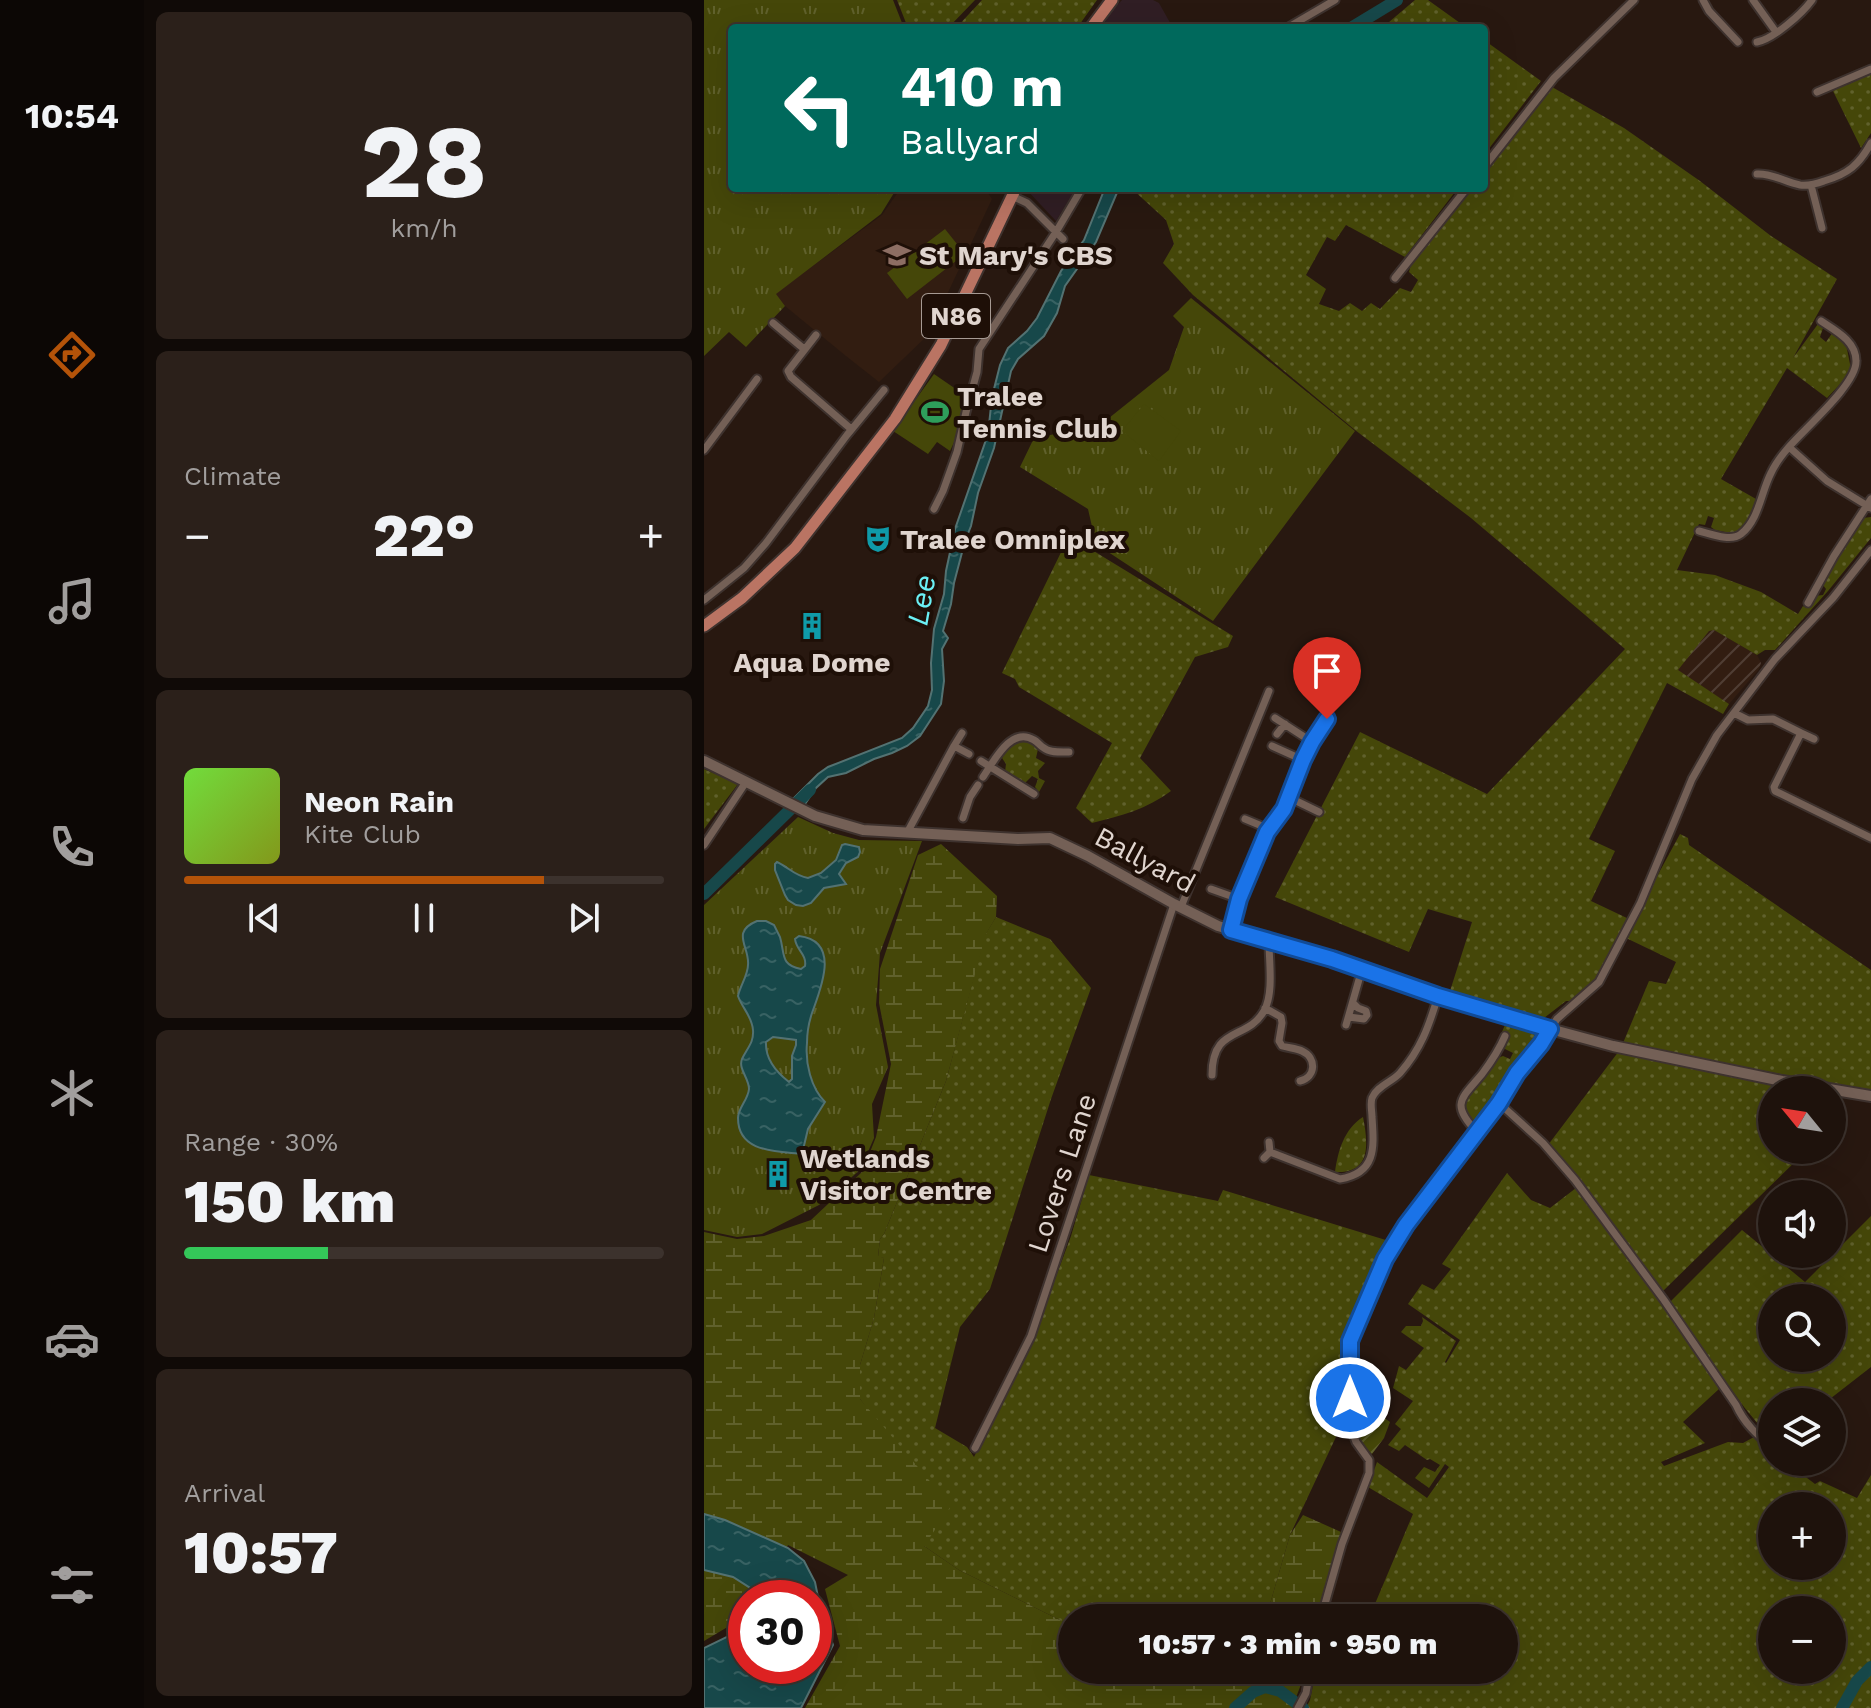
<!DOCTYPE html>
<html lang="en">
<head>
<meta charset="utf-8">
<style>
	body { margin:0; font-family:"Work Sans",sans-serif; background:#2b201a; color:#f1f3f6; height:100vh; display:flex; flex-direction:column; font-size:30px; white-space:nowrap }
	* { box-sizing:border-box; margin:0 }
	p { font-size:26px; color:#a19e9d }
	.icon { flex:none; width:44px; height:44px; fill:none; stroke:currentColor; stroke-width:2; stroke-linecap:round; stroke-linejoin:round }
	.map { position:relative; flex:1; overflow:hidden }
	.side { display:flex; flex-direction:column; gap:12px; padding:12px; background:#100a07; width:560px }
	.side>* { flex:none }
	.banner { position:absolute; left:24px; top:24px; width:760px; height:168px; border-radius:8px; box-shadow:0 8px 32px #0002,0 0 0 2px #3c322d; background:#00695c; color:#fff; overflow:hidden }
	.needle { width:52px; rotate:300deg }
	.fabs { position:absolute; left:1054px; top:1076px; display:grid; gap:16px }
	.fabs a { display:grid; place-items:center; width:88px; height:88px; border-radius:50%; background:#1e120c; box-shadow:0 8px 32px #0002,0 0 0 2px #3c322d; font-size:40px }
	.speed { position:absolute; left:24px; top:1580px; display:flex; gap:16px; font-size:40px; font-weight:700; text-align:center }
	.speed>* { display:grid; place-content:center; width:104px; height:104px; border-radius:50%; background:#1e120c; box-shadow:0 8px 32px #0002,0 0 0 2px #3c322d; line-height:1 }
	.speed .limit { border:12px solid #d22; background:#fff; color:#111 }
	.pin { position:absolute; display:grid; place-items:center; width:68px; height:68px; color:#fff; margin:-82px -34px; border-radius:50% 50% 50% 0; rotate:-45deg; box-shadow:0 0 8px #0007 }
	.pin .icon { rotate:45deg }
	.me { position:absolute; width:88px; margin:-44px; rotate:0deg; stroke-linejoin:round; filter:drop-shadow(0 0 6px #0008) }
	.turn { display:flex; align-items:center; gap:28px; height:168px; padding:0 40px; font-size:36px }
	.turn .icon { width:104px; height:104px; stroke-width:2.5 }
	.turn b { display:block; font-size:56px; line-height:68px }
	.big { font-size:60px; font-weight:800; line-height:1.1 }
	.side .widget { flex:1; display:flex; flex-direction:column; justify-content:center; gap:12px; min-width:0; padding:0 28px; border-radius:12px; background:#2b201a }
	.side .dial { align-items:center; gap:0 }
	.dial b { font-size:104px; line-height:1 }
	.song { display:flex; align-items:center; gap:24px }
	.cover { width:96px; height:96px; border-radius:12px; background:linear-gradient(135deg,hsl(100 70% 55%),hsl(70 70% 35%)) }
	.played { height:8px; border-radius:4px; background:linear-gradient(90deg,#b45309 75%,#3c322d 75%) }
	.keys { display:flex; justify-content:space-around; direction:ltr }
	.heat { display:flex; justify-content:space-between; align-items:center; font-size:44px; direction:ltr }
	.charge { height:12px; border-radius:6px; background:linear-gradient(90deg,#34c759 30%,#3c322d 0) }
	.trip { position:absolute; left:354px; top:1604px; width:460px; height:80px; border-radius:40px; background:#1e120c; box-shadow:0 8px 32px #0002,0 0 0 2px #3c322d; font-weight:800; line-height:80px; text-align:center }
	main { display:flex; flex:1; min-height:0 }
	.menu { display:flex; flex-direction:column; width:144px; justify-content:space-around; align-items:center; background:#0c0705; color:#a19e9d }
	.menu .icon { width:56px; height:56px }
	.menu .selected { color:#b45309 }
	.menu b { font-size:36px; color:#f1f3f6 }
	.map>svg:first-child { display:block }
	.commercial { fill:#301e24 }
	.industrial { fill:url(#industrial-furrows) }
	.built { fill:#321d11 }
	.grass { fill:url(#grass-dots); fill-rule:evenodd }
	.wetland { fill:url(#wetland-marsh) }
	.park { fill:url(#park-tufts) }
	.garden { fill:url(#garden-furrows) }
	.pitch { fill:#454709 }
	.water { fill:url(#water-ripples); stroke:#537272; stroke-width:2; fill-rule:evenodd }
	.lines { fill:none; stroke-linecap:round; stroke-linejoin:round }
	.river { stroke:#17484a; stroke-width:12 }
	.street-casing { stroke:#3e322e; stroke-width:11 }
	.secondary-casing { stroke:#3e322e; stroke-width:14 }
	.primary-casing { stroke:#3e322e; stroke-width:15 }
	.street { stroke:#746056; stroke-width:7 }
	.secondary { stroke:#746056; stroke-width:10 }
	.primary { stroke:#ba7463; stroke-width:11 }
	.route-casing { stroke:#114b97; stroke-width:20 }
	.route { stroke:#1a73e8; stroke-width:14 }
	.labels { text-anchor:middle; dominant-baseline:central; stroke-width:8; stroke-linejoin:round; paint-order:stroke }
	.shield { fill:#1e0f07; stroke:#a69a93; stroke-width:2 }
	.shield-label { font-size:26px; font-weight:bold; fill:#e0d5cf }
	.poi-label { font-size:28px; font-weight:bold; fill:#e0d5cf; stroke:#1e0f07; text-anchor:start }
	.street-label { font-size:28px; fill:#e0d5cf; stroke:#1e0f07 }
	.water-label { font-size:30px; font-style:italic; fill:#6bf0f5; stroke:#1e0f07 }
</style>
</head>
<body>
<main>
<nav class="menu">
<b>10:54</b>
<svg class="icon selected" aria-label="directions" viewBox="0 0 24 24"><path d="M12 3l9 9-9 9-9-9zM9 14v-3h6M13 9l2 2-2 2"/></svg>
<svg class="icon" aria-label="music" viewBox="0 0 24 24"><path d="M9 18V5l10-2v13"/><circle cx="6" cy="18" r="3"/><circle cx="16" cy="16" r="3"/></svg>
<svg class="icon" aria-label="phone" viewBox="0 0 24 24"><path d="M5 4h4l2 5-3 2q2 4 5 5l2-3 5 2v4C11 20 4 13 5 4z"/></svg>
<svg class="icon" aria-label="climate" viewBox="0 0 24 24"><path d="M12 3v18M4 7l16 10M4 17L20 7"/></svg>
<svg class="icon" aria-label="car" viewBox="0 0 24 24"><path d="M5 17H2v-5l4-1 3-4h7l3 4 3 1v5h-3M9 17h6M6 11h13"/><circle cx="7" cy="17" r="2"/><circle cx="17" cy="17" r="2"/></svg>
<svg class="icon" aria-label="filters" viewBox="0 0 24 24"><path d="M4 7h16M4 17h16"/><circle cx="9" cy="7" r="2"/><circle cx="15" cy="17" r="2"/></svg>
</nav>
<section class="side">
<div class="widget dial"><b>28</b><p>km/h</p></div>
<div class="widget"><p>Climate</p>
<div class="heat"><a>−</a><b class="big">22°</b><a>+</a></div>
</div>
<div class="widget">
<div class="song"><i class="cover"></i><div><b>Neon Rain</b><p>Kite Club</p></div></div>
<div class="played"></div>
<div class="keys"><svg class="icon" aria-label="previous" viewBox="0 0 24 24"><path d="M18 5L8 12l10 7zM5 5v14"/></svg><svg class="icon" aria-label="pause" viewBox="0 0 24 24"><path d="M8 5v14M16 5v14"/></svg><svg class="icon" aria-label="next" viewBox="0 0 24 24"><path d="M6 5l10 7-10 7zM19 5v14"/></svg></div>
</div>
<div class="widget"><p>Range · 30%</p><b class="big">150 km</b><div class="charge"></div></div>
<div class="widget"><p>Arrival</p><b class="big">10:57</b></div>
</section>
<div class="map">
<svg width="1167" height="1708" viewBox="0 0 1167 1708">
	<defs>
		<pattern id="industrial-furrows" width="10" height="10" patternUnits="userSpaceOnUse" patternTransform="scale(2)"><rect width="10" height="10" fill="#321d11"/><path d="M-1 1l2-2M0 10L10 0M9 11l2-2" fill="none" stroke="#4f3d33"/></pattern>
		<pattern id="grass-dots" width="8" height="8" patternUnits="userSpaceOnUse" patternTransform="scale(2)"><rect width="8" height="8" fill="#454709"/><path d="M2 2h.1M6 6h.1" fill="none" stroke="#60612c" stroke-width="1.8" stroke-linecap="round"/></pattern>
		<pattern id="wetland-marsh" width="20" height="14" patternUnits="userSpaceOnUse" patternTransform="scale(2)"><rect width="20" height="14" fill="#454709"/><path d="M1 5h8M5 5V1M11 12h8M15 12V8" fill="none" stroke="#60612c"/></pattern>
		<pattern id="park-tufts" width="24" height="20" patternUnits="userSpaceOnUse" patternTransform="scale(2)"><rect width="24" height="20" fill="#454709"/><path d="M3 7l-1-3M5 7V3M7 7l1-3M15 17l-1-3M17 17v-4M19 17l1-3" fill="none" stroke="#60612c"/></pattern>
		<pattern id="garden-furrows" width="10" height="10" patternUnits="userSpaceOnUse" patternTransform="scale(2)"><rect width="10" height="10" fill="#454709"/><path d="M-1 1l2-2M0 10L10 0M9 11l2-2" fill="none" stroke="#60612c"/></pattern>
		<pattern id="water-ripples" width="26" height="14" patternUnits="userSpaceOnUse" patternTransform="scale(2)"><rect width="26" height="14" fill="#17484a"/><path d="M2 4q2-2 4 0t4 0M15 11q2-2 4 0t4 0" fill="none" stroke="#386263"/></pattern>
	</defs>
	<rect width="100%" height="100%" fill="#281810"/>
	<path class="commercial" d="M418 0H449L455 3 469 28H398L406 13Z
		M321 188H372L352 221Z"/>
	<path class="industrial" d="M1005 630H1010L1053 655 1057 663 1055 669 1025 704 973 670Z"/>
	<path class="built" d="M197 188H281L288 199 224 335 175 382 142 356 81 306 71 294 178 215Z"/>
	<path class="grass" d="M193 0H271L244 28H204Z
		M278 0H393L373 28H252Z
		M711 0H724L763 28H678Z
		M780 40 837 81 780 155Z
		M1167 71V133L1157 148 1129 91C1136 85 1144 86 1151 81 1157 77 1160 74 1167 71Z
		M848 87 920 128 996 181 1067 236 1133 279 1089 358 1114 324 1119 328 1116 337 1122 342 1129 332 1142 344 1147 369 1139 381 1123 398 1083 368 1017 479 1052 499C1047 512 1043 526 1031 534L1011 530 1007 527 1010 518 1004 516 1001 525 995 524 973 570 1011 575 1057 592 1094 614 1099 606 1103 608 1111 596 1119 595 1122 589 1119 585 1120 579 1154 523 1159 518 1167 517V538L1124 591 1071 650H1061L1053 655 1010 630 1005 631 974 670 1025 704 1019 714 963 683 885 839 911 851 887 901 925 919 891 981 868 1001H862L840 1018 746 991 768 922 724 909 705 952 571 897 656 732 783 794 921 649 767 518 651 430 489 295 459 263 470 244 462 220 427 188H754L701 257 642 225 631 241 623 237 602 275 622 289 615 304 635 311 646 303 658 311 667 303 676 309 696 288 707 292 714 280 705 272 707 264 767 188H780V172Z
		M365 536 529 636 524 647 491 657 436 758 467 791C443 809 417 816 388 823L372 808 408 743 315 687 311 679 298 673Z
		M314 740 329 743 334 749 332 758 341 763 334 771 335 778 341 781 335 792 331 787 334 779 328 776 320 784 301 772 302 764 298 758 304 748Z
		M0 769 34 784 0 829Z
		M976 834 984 838 985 845 1167 970V1092L919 1043 945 981 962 984 972 962 920 937Z
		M292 917 346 939 387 988 347 1099 286 1289 256 1327 231 1428 263 1447 270 1457 329 1339 367 1236 385 1175 514 1201 519 1190 685 1241 672 1264 641 1338 639 1422 586 1535 566 1604 572 1618H368V1626L255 1570 220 1546 183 1435 156 1399V1365L170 1318 180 1258 174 1257 176 1239 180 1234 242 1081 281 935Z
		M803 1020 830 1030 832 1033C828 1045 821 1051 815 1060 800 1082 789 1104 769 1123L760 1110 763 1098 767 1091 780 1078 794 1058 799 1056 806 1059 809 1053 801 1049 800 1046 804 1034 798 1032Z
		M915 1051 1103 1090H1068V1150H1103L957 1293 882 1187 844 1145Z
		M659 1117C664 1143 668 1174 631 1172 634 1151 640 1129 659 1117Z
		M803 1173 827 1200 846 1208 872 1188 935 1273 1014 1384 1015 1389 979 1422 1001 1443 957 1462 960 1466 1024 1442 1039 1443 1050 1437 1068 1451V1462H1082L1111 1484 1116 1481 1153 1498 1167 1475V1708H602L606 1700 612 1670H800V1618H665L709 1514 664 1487 673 1462 723 1498 745 1467 741 1464 725 1488 711 1478 720 1467 731 1472 736 1465 726 1459 723 1460 701 1445 695 1451 684 1445 697 1429 691 1424 709 1401 689 1388 695 1366 702 1370 720 1348 697 1332 702 1326H717L719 1321 718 1317 752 1341 741 1362 742 1363 756 1340 704 1304 718 1284 730 1290 747 1269 738 1264ZM1068 1506H1128V1566H1068ZM1068 1610H1128V1670H1068Z
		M1167 1216V1367L1122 1402H1068V1441L1040 1407 965 1303 1038 1230 1101 1282ZM1068 1298H1128V1358H1068Z"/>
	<path class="wetland" d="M237 844 293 896 292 917 282 934 242 1081 180 1234 176 1239 174 1256 180 1258 170 1318 156 1365V1399L247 1506 220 1546 255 1570 368 1626V1670H601L596 1687 588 1708H101L136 1646 121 1589 144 1575 84 1545 83 1547 100 1561 111 1582 116 1607 129 1645 97 1708 110 1666V1598H62L57 1595 56 1598H42V1616L0 1641V1232L33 1239 60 1236 107 1220 158 1172 172 1137 187 1064 175 1003 176 969 214 855Z
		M599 1515 637 1532 614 1618H572L566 1604 586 1535Z"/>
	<path class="park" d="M0 0H189L200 28H28V188H193L177 214 72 294 81 306 42 347 25 332 0 356Z
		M487 298 651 431 509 621 392 544 384 509 316 467 330 438 395 426 465 370 480 327 469 316Z
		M94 817 129 833 155 840 218 841 176 953 172 1005 184 1067 168 1104 170 1138 156 1170 115 1205 58 1234 33 1237 0 1230V905Z"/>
	<path class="garden" d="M671 1411 686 1422 680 1438 668 1454 656 1442 648 1420 658 1422 656 1426 662 1430 672 1414 669 1412Z"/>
	<path class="pitch" d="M241 229 261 254 203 299 183 273Z
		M230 374 262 396 252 438 246 451 233 442 224 454 189 431Z
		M440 404 477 431 455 461 418 431Z"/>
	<path class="water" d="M401 188H415L392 242 361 286 353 313 340 336 314 359 307 371 290 448 274 493 267 526 261 541 250 583 247 604 239 631 244 638 238 649 240 681 237 704 216 736 203 746 188 753 170 759 142 773 124 777 112 788 101 804 90 798 114 774 124 767 198 738 209 728 224 706 228 690 227 663 230 629 240 594 242 571 251 529 284 434 288 397 296 365 304 348 323 331 333 318 357 271 380 240Z
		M141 844 155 847 156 852 154 857 142 863 135 874 142 884 120 888 107 903 99 906 92 905 84 900 81 895 71 870V864L73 862C84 867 91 876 104 878L117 873 132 860 138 845Z
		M53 921H62L70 925C72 929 74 933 76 937 81 954 76 965 97 969L101 966C103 954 92 950 91 939L95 936C137 941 117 988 108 1013 105 1022 103 1034 103 1043 101 1063 107 1088 121 1102L104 1129 98 1154C73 1151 34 1153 34 1118 34 1108 44 1100 45 1089 45 1078 34 1069 38 1059 43 1048 50 1043 49 1030 48 1016 38 1008 34 996 36 986 44 975 44 965 46 947 26 932 53 921ZM69 1037 92 1040V1045L88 1056V1079L85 1082C72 1072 61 1059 62 1042Z
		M0 1514 21 1520 84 1548 100 1561 111 1582 116 1607 129 1645 97 1708H0V1648L25 1636 42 1622V1666H110V1598H62L29 1577 0 1570Z"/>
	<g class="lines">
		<path class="river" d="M647 28 693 0
			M0 894 106 790
			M531 1708 549 1692 561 1687 576 1691 599 1708
			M1138 1708 1153 1681 1167 1667"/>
		<g class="street-casing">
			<path id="street" d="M999 0 1005 11 1034 42
				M1049 0 1072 32
				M583 28 631 0
				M1053 42C1069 39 1098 14 1108 0
				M1113 92 1167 69
				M780 167 850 78 930 0
				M1053 174C1068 173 1081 182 1096 185 1105 186 1112 184 1120 181 1144 174 1155 165 1167 143
				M1107 185 1118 228
				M308 196 323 203 359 239
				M691 278 763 188
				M69 323 100 349
				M112 335 84 371 87 377 147 429
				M1085 447 1123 481 1167 508
				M0 450 53 379
				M230 509 239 491 253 452 262 412 273 372 275 349 352 232 378 188
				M995 531C1007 534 1027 542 1037 534 1055 520 1057 492 1067 473 1071 464 1078 455 1084 448 1100 429 1153 384 1152 361 1152 341 1132 331 1117 321
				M0 600 40 568 62 543 143 435 180 390
				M1104 603 1130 556 1167 499
				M1030 713 1044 720 1069 719 1097 733 1070 787 1071 791 1167 838
				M571 718 608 742
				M1097 733 1110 739
				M573 734 581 724
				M250 746 258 733
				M568 746 599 760
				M277 761 330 794
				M279 777C290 761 307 726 330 740 334 742 336 746 340 748 346 753 357 752 365 752
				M584 797 615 812
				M259 818 266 797 274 785
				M541 819 565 829
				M203 833 250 746 265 754
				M0 845 42 782
				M507 889 535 899
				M477 907 565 691
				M527 930 535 899 563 832 580 809 599 760 608 742 623 719
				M561 1008 577 1017 578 1023 575 1041 578 1046C585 1048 592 1048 598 1051 613 1058 612 1077 596 1081
				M645 1017 660 1019 663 1015 662 1011 654 1008 649 1003
				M642 1025 658 969
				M508 1075C508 1025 543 1041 560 1011 570 993 565 962 565 942
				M795 1103 839 1143 871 1180 960 1300 1032 1405C1040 1423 1053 1435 1068 1447
				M773 1132C746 1104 757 1099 778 1074 787 1062 795 1050 801 1036
				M566 1152 636 1179C673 1173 670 1147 668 1117 668 1111 666 1104 668 1098 673 1086 688 1082 696 1073 717 1049 725 1026 734 996
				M560 1158 566 1152 565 1142
				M271 1448 327 1336 470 904
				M617 1618 638 1544 665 1473V1460L652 1442 644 1419 646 1341 681 1259 702 1225 795 1103 813 1073 837 1044 853 1019 895 982 936 904 988 779 1013 735 1071 659 1129 598 1167 550
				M594 1708 602 1693 606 1670"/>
		</g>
		<g class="secondary-casing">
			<path id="secondary" d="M0 761 111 816 159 830 314 839 346 838 384 856 470 904 514 926 628 959 734 996 846 1029 909 1046 1078 1081 1167 1096"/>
		</g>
		<g class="primary-casing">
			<path id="primary" d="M387 28 408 0
				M0 626 38 598 91 548 191 419 237 345 312 188"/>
		</g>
		<use href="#street" class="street"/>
		<use href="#secondary" class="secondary"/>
		<use href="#primary" class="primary"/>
	</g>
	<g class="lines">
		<g class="route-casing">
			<path id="route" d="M623 719 608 742 599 760 580 809 563 832 535 899 527 930 628 959 734 996 846 1029 837 1044 813 1073 795 1103 702 1225 681 1259 646 1341V1398"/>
		</g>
		<use href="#route" class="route"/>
	</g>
	<defs>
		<g id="school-bare" transform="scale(2.16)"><path d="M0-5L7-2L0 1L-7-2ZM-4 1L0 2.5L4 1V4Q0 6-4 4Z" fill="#8d6e63" stroke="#1e0f07" stroke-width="2.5" paint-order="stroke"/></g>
		<g id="stadium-bare" transform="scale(2.16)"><path d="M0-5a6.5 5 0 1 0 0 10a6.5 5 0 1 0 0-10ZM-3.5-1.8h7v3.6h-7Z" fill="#2e9e5b" stroke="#1e0f07" stroke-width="2.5" paint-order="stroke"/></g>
		<g id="theatre-bare" transform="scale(2.16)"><path d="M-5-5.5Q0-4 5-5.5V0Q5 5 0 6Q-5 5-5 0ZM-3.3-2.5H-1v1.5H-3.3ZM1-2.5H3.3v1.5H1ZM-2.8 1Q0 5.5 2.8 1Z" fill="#0f9aa8" stroke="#1e0f07" stroke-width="2.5" paint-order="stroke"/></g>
		<g id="building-bare" transform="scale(2.16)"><path d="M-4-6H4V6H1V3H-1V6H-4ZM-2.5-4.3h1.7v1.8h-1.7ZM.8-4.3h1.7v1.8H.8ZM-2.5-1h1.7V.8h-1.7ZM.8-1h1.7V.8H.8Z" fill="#0f9aa8" stroke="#1e0f07" stroke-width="2.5" paint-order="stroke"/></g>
	</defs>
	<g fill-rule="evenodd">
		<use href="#school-bare" x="193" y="255"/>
		<use href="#stadium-bare" x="231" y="412"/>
		<use href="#theatre-bare" x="174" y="539"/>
		<use href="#building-bare" x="108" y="626"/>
		<use href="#building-bare" x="74" y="1174"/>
	</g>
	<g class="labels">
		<rect class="shield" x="218" y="294" width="68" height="44" rx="6"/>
		<g class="shield-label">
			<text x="252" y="316">N86</text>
		</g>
		<g class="poi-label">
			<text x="215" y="255">St Mary's CBS</text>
			<text x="253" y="396">Tralee<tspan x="253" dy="32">Tennis Club</tspan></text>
			<text x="196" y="539">Tralee Omniplex</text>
			<text x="108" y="662" text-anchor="middle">Aqua Dome</text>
			<text x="96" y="1158">Wetlands<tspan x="96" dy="32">Visitor Centre</tspan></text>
		</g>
		<g class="street-label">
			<text transform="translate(441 860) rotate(28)">Ballyard</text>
			<text transform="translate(358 1173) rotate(-72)">Lovers Lane</text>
		</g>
		<g class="water-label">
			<text transform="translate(217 600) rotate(-80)">Lee</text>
		</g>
	</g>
</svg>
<div class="fabs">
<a><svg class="needle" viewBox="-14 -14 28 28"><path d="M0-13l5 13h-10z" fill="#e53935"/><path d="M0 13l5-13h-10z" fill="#a19e9d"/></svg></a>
<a><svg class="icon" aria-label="sound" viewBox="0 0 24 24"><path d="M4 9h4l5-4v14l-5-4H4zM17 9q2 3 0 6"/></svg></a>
<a><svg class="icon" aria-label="search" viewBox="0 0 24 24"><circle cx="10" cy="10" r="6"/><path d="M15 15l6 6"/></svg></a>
<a><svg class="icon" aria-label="layers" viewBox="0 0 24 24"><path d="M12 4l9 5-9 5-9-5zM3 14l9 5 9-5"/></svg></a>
<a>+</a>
<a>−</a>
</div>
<div class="speed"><div class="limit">30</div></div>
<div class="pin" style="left:623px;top:719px;background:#d93025"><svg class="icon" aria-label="arrive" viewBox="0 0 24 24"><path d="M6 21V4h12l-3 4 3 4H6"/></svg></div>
<svg class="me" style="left:646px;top:1398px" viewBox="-20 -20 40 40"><circle r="17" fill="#1a73e8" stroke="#fff" stroke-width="3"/><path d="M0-11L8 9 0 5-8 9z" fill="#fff"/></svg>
<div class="trip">10:57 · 3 min · 950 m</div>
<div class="banner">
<div class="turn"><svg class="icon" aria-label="left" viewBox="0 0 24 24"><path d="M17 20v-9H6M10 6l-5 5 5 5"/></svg><div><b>410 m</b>Ballyard</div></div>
</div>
</div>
</main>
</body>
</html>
